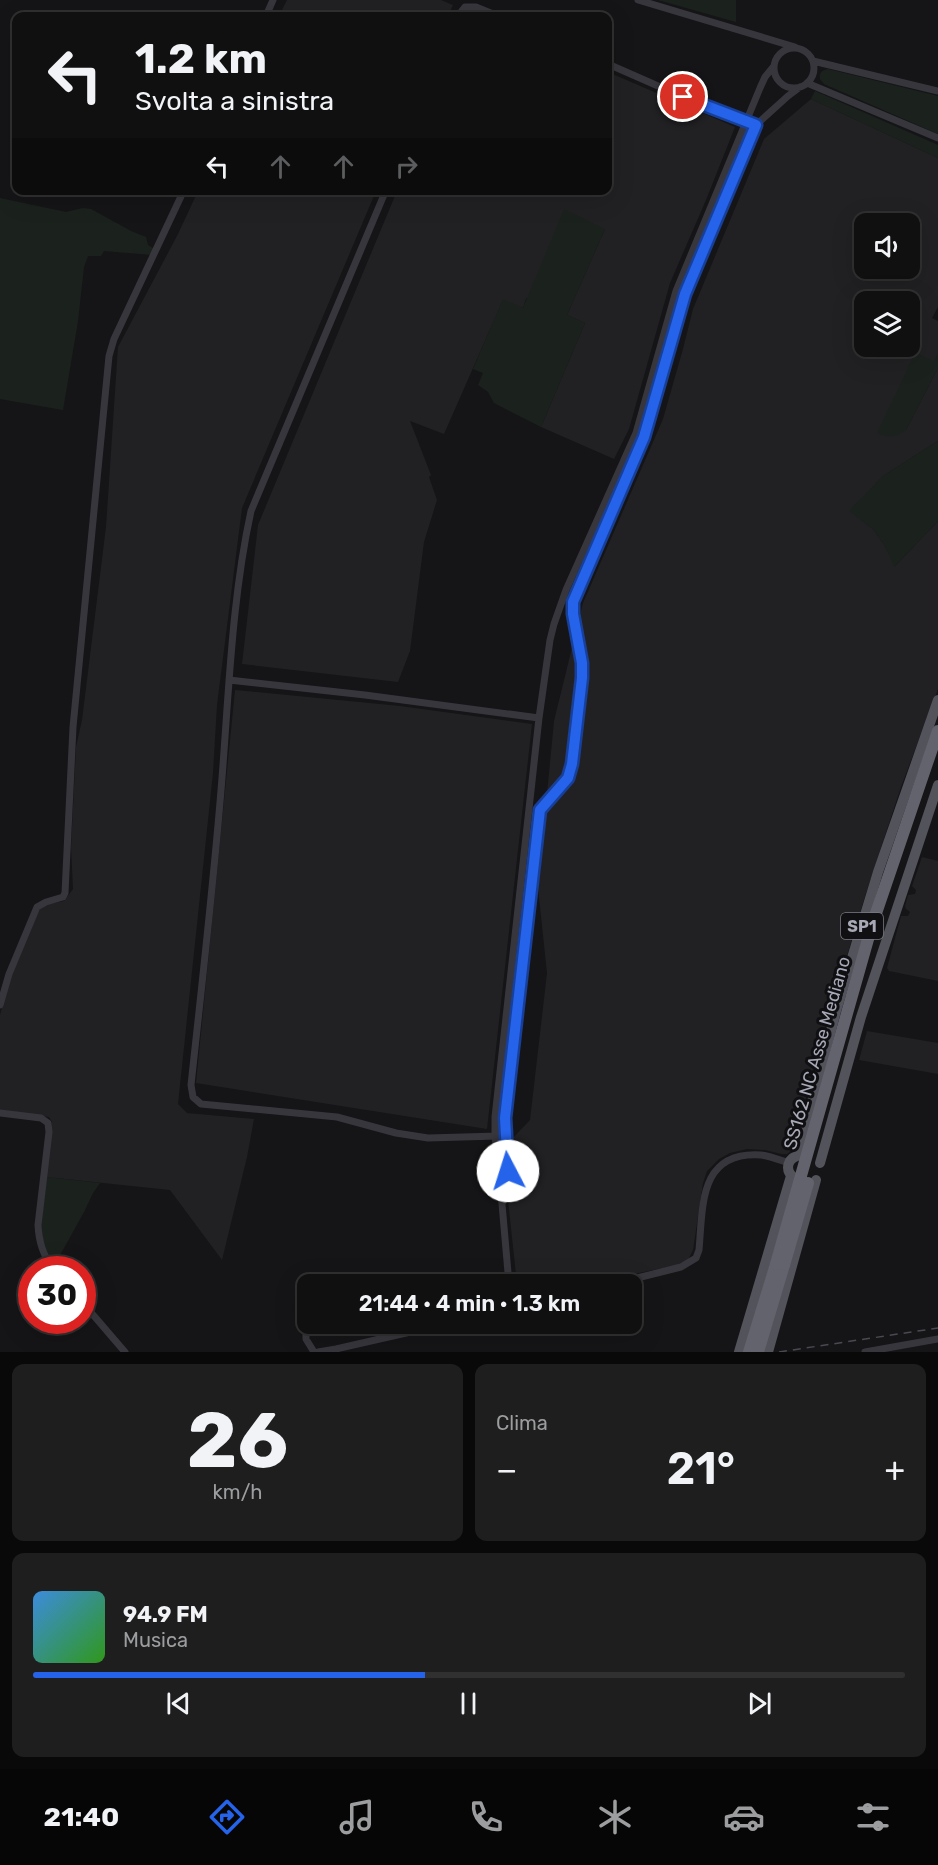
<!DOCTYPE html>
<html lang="it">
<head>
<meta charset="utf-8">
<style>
	body { margin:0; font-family:Rubik,sans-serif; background:#1e1e1f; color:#f1f3f6; height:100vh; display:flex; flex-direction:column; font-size:22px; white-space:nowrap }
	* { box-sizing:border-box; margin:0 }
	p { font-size:20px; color:#9c9d9f }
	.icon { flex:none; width:33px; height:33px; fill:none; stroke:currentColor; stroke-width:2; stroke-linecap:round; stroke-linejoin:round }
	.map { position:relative; height:1352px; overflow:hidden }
	.panel { display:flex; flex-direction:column; gap:12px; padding:12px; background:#090909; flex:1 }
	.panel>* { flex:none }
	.banner { position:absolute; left:12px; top:12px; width:600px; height:183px; border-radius:12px; box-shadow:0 6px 24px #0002,0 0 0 2px #303031; background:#101011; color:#f1f3f6; overflow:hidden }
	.fabs { position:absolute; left:854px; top:213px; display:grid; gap:12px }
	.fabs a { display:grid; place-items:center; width:66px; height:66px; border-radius:12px; background:#101011; box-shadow:0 6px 24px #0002,0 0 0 2px #303031; font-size:30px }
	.speed { position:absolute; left:18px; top:1256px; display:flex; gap:12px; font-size:30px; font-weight:700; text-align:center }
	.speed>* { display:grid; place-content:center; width:78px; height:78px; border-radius:50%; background:#101011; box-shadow:0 6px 24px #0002,0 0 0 2px #303031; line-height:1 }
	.speed .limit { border:9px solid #d22; background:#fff; color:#111 }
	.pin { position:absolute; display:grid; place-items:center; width:51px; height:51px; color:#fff; margin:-26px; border:3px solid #fff; border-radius:50%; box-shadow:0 2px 6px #0007 }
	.me { position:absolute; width:66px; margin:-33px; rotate:355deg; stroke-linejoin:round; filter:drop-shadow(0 0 4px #0008) }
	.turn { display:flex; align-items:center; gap:21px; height:126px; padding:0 24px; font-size:27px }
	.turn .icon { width:78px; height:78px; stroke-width:2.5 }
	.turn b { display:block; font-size:42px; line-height:51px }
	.lanes { display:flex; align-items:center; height:57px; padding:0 24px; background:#0003; justify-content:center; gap:30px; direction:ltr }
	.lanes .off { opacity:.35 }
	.big { font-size:45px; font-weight:600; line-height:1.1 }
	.panel .tile { flex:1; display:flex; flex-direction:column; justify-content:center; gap:9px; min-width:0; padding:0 21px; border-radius:12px; background:#1e1e1f }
	.panel .dial { align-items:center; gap:0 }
	.dial b { font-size:78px; line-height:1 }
	.song { display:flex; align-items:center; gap:18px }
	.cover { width:72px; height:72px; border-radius:9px; background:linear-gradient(135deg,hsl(210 70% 55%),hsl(110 70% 35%)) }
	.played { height:6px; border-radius:3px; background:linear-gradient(90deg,#2563eb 45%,#303031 45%) }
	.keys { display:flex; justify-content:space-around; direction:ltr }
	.heat { display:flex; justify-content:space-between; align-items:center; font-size:33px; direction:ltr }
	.panel .tiles { flex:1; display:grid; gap:12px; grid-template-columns:1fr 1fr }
	.tile:last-child { grid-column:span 2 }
	.trip { position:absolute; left:297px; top:1274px; width:345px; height:60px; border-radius:12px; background:#101011; box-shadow:0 6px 24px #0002,0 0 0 2px #303031; font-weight:600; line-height:60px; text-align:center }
	.tabs { display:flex; height:96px; justify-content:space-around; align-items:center; background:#060607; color:#9c9d9f }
	.tabs .icon { width:42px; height:42px }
	.tabs .selected { color:#2563eb }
	.tabs b { font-size:27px; color:#f1f3f6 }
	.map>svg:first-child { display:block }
	.built { fill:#212124; fill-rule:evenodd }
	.green { fill:#1b221d }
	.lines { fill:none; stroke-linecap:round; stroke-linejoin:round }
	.street { stroke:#36363c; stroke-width:7 }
	.primary { stroke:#52535b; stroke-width:10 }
	.highway { stroke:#62636d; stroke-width:12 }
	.rail { stroke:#494a51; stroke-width:1.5; stroke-dasharray:8 6; stroke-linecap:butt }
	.highway-bridge { stroke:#62636d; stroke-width:12 }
	.route-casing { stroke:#184099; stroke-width:15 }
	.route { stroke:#2563eb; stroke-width:10 }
	.labels { text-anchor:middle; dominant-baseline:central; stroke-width:6; stroke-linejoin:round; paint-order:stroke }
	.shield { fill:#101012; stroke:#7a7b86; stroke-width:1.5 }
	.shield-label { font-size:16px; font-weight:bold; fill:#a7a9b7 }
	.street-label { font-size:18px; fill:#a7a9b7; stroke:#101012 }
</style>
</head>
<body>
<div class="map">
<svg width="938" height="1352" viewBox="0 0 938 1352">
	<rect width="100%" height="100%" fill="#151517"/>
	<path class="built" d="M287 0H441L453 5 448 16H279Z
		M608 72 735 127 706 200 670 283 629 429 614 459 541 427 585 323 567 315 605 229 526 299 523 308 503 300 444 434 410 421 431 475 429 477 437 500 424 542 410 651 398 682 242 664 258 525 397 191 608 190Z
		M811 99 938 158V307L932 318 938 321V354L934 362 915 353 906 430 938 368V441L883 476 850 511 874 530 885 546 895 566 938 521V689L901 787 866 893 826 1025 791 1151 787 1154H781L765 1150 747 1149 730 1153 719 1159 707 1171 703 1183 693 1250 688 1260 678 1265 585 1284H517L508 1200 514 1189 510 1141 530 1120 547 973 538 888 554 721 583 603 663 419 683 349 693 309 764 139ZM864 224H909V268H864ZM864 302H909V346H864Z
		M198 191H376L242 508 217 705 213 773 178 1104 187 1113 254 1119 247 1157 222 1260 170 1190 46 1177 52 1122 49 1117 0 1111V1015L11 975 38 910 44 905 64 901 73 889 71 847 76 747 82 720 106 527 118 347 178 234Z
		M235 690 400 706 532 724 487 1129 196 1083Z
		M922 857 938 861V981L889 971 887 968 901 916H908L910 912 906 909 905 906 908 895 915 894 916 890 912 886Z
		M867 1031 938 1043V1074L859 1060Z"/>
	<path class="green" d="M658 0H736V22Z
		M828 69 938 96V134L824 84 820 79C819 73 822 70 828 69Z
		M815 91 938 145V158L811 99Z
		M0 198 66 212 83 208 91 209 131 231 146 237 148 245 154 249 153 255 104 251 101 256H88L84 267 78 321 63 410 0 399Z
		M564 209 605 229 567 315 585 323 541 427 494 403 488 392 478 385 483 373 473 369 503 299 523 308Z
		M915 353 934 361 938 354V368L906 430C896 438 888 438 877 433Z
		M938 441V521L894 567 885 546 874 530 849 511 883 476Z
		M46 1177 100 1183 93 1193 84 1212 54 1266C34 1240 43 1207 46 1177Z"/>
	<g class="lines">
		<path class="street" d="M638 0 795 47
			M266 16 273 0
			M458 16 465 7H476L498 16
			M774 68a20 20 0 1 1 40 0a20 20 0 1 1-40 0Z
			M813 61 938 91
			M608 64 683 97 749 121
			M774 66 765 77 760 88 676 291 636 433 566 590 554 624 550 640 539 718 495 1117V1136L502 1204 509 1189 505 1118 540 810C549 792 568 787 572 764 575 731 583 698 582 665 581 641 569 618 574 595L644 437 685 294 756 125 788 96 800 87
			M807 83 938 138
			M386 190 251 511C232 598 229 689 222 778 214 880 202 983 191 1085L193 1097 201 1104 337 1117 396 1133 428 1138 498 1136
			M229 680 365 695 539 718
			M0 1005 9 974 37 907 46 902 63 897 65 893 73 727 109 356 114 339 184 190
			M0 1113 41 1118 48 1123 49 1132 38 1225C39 1243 43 1253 52 1269
			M502 1204 509 1284
			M613 1284 681 1267 696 1258 699 1250C703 1205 699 1151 761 1155 770 1156 780 1160 789 1163
			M82 1302 125 1352
			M306 1313V1339L314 1352
			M318 1352 336 1349 450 1323
			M865 1352 938 1339"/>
		<path class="primary" d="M798 1155 836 1011 878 872 938 700
			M820 1163 861 1017 938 785
			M794 1178C784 1170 787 1157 801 1155
			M739 1352 791 1176
			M768 1352 816 1180"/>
		<path class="highway" d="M872 925 938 731
			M749 1352 776 1264
			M758 1352 784 1265"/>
		<path class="rail" d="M779 1352 938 1328"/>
		<path class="highway-bridge" d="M776 1264 872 925
			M784 1265 808 1183"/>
	</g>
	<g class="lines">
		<g class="route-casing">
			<path id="route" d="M508 1171 505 1118 540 810 568 778 572 764 582 678V663L573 614V602L644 437 685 294 756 125 683 97"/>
		</g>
		<use href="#route" class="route"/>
	</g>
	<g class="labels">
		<rect class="shield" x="841" y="913" width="42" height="26" rx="4.5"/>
		<g class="shield-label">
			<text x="862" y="926">SP1</text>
		</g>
		<g class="street-label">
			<text transform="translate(817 1053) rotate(-74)">SS162 NC Asse Mediano</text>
		</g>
	</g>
</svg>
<div class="fabs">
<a><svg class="icon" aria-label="sound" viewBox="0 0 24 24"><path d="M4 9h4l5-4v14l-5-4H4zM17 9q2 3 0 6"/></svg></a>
<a><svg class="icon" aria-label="layers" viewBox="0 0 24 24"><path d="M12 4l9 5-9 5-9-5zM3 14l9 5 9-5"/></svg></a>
</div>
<div class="speed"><div class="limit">30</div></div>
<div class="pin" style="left:683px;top:97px;background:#d93025"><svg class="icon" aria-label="arrive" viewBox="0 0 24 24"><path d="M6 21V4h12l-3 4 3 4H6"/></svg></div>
<svg class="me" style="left:508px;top:1171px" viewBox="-20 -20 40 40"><circle r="19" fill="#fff"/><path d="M0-13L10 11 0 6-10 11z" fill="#2563eb"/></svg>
<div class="trip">21:44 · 4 min · 1.3 km</div>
<div class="banner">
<div class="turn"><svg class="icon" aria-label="left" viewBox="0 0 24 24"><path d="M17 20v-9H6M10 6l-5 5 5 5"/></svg><div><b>1.2 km</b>Svolta a sinistra</div></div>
<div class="lanes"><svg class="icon" aria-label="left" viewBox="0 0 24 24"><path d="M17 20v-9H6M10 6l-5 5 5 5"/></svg><svg class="icon off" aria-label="ahead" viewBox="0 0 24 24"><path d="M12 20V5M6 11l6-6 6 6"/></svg><svg class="icon off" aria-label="ahead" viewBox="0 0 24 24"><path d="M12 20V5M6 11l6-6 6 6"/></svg><svg class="icon off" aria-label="right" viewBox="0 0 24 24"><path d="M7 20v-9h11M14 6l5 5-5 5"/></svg></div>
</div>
</div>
<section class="panel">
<div class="tiles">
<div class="tile dial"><b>26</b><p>km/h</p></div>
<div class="tile"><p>Clima</p>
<div class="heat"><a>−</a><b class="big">21°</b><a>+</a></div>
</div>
<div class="tile">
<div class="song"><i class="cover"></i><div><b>94.9 FM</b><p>Musica</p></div></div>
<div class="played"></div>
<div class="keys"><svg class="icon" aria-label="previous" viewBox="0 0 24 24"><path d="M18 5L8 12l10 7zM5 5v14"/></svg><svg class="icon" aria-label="pause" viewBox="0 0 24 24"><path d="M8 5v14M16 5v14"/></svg><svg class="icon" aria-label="next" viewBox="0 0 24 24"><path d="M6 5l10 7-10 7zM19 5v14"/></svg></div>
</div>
</div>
</section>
<nav class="tabs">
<b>21:40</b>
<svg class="icon selected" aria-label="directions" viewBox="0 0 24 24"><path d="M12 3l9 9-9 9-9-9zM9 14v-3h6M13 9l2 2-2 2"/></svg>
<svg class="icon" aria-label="music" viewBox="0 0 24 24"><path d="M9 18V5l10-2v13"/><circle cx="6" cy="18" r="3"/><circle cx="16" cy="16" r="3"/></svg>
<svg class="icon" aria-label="phone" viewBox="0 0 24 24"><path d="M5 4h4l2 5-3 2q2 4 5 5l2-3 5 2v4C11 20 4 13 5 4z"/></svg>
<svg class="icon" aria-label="climate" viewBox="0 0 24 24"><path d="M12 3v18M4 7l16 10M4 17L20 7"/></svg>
<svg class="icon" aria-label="car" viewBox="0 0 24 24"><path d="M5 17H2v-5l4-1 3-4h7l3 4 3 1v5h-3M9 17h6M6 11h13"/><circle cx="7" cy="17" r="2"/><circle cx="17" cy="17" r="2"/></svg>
<svg class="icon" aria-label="filters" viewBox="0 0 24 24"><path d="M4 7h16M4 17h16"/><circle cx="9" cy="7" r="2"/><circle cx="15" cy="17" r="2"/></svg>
</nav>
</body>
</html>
